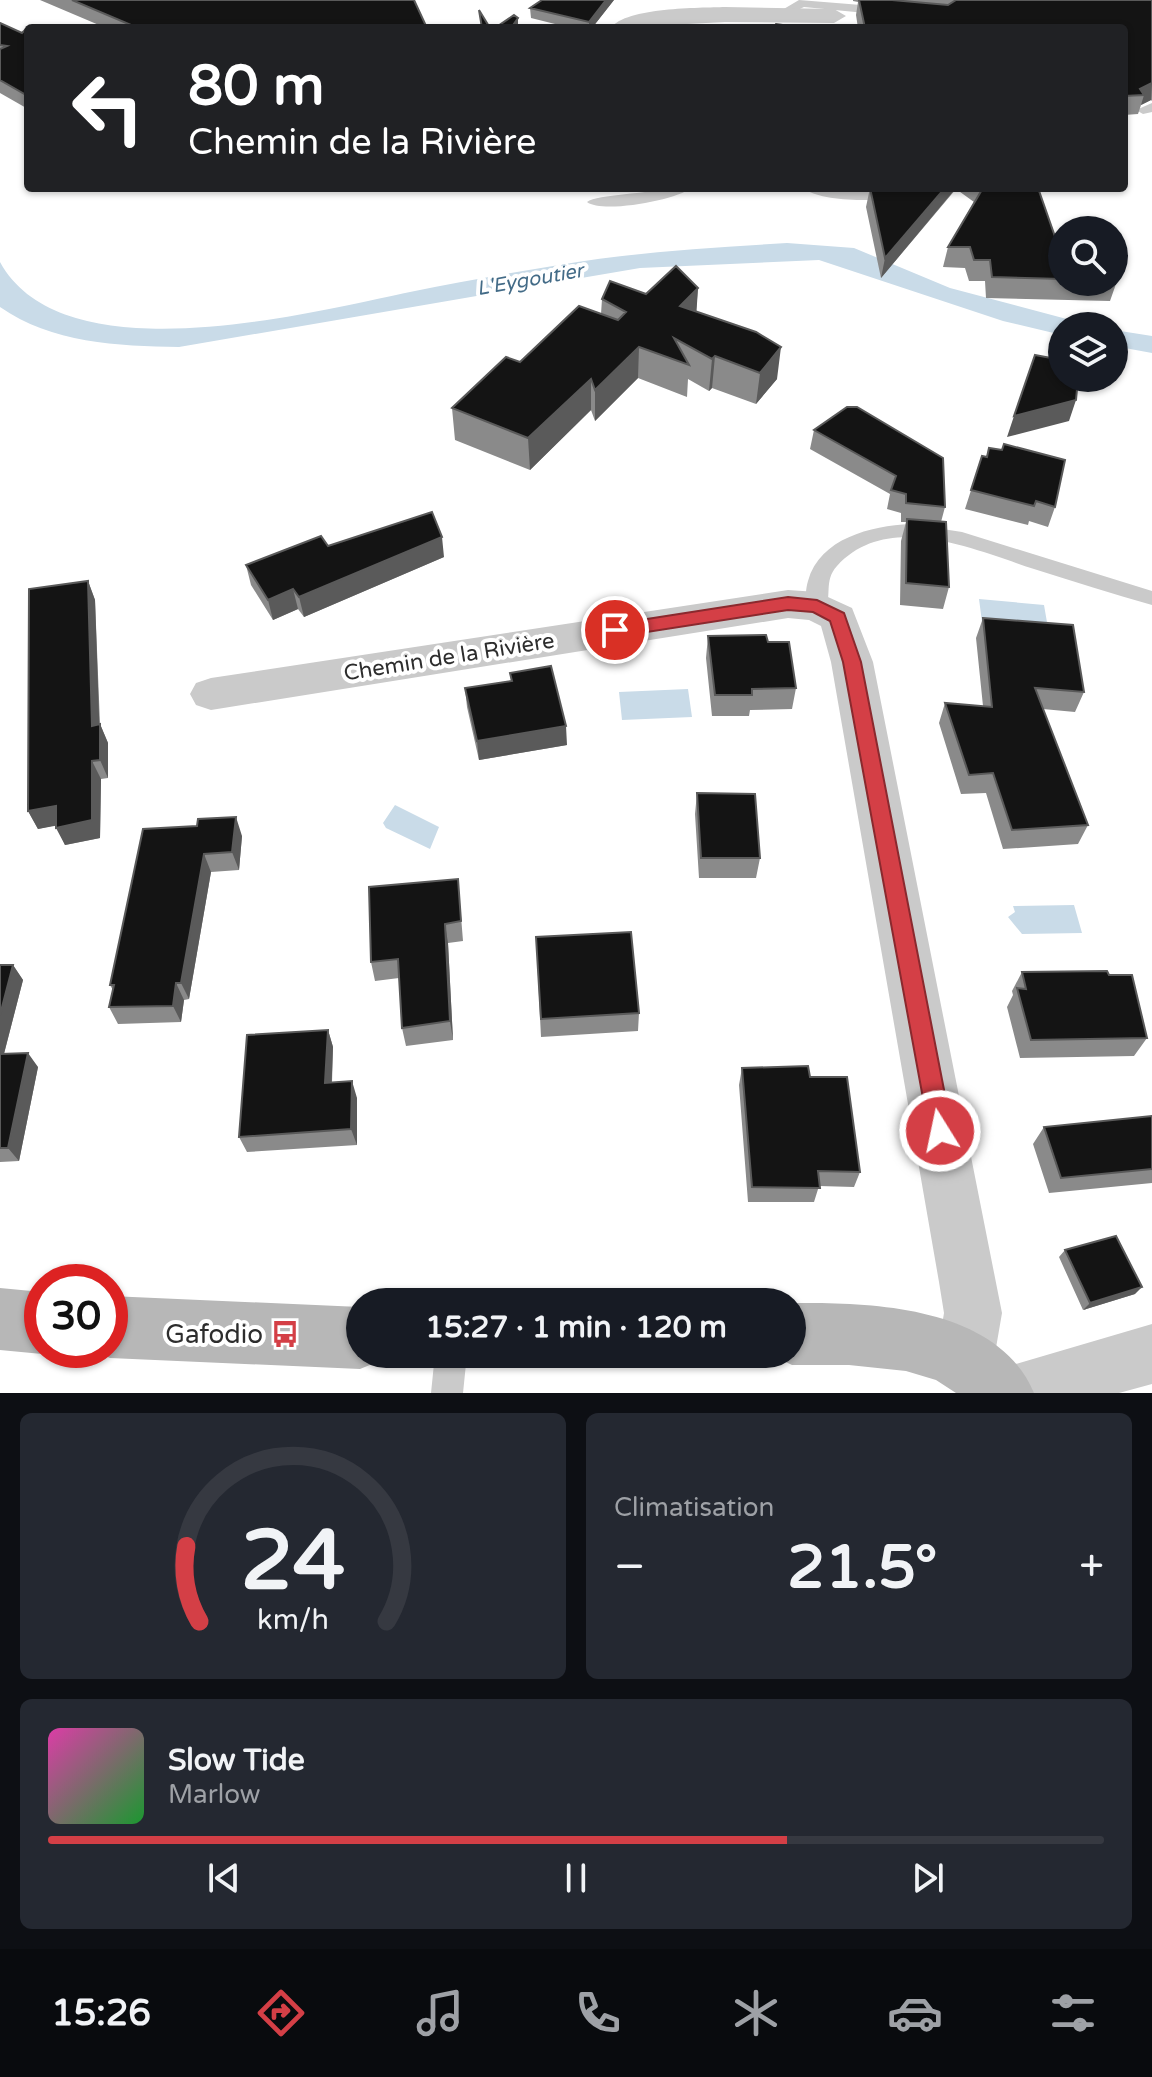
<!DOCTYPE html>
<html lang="fr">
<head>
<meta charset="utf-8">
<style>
	body { margin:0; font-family:"Varela Round",sans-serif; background:#242831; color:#f1f3f6; height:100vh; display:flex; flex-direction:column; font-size:30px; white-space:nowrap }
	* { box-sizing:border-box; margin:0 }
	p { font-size:26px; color:#9ea1a6 }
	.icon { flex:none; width:44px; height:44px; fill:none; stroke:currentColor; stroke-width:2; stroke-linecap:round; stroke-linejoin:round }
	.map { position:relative; height:1393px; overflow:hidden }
	.details { display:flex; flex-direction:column; gap:20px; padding:20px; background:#0d0f14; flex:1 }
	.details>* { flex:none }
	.top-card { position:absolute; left:24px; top:24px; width:1104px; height:168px; border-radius:8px; box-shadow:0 2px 6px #0004; background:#202124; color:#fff; overflow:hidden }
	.buttons { position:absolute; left:1048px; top:216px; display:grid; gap:16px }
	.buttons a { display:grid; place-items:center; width:80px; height:80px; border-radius:50%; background:#171b24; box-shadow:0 2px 6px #0004; font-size:40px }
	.speed { position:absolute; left:24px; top:1264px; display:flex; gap:16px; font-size:40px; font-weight:700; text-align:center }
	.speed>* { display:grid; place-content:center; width:104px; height:104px; border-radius:50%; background:#171b24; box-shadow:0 2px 6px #0004; line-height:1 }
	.speed .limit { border:12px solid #d22; background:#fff; color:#111 }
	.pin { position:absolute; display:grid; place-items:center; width:68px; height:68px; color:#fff; margin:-34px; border:4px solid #fff; border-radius:50%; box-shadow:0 2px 8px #0007 }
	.me { position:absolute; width:88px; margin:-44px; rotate:350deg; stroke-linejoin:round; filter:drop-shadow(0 0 6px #0008) }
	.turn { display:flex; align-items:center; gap:28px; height:168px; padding:0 32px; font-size:36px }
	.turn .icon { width:104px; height:104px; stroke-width:2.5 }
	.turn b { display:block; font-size:56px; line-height:68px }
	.big { font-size:60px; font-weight:800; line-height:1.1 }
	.details .widget { flex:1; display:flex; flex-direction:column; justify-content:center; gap:12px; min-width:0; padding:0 28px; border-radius:12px; background:#242831 }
	.details .dial { align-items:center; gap:0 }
	.dial svg { height:208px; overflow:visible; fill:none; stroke:#363941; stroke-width:7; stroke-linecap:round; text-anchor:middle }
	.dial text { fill:#f1f3f6; stroke:none }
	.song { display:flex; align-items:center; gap:24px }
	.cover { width:96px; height:96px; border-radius:12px; background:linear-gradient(135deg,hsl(320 70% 55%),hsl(130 70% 35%)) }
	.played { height:8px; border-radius:4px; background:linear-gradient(90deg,#d43f46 70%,#363941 70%) }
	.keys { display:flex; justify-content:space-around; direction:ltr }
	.heat { display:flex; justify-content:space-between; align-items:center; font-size:44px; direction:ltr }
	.details .tiles { flex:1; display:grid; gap:20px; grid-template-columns:1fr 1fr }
	.widget:last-child { grid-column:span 2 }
	.trip { position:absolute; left:346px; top:1288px; width:460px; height:80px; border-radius:40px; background:#171b24; box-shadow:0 2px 6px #0004; font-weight:800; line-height:80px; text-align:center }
	.menu { display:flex; height:128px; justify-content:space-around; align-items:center; background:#090b0e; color:#9ea1a6 }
	.menu .icon { width:56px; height:56px }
	.menu .active { color:#d43f46 }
	.menu b { font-size:36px; color:#f1f3f6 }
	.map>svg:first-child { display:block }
	.water { fill:#c9dbe8 }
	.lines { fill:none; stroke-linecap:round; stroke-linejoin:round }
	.lane { fill:#cacaca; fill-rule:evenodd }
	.street { fill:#cacaca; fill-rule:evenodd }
	.secondary { fill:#b7b7b7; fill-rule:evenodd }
	.wall { fill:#8a8a8a }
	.shaded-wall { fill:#5a5a5a }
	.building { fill:#141414; stroke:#5a5a5a; stroke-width:2 }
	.route { fill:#d43f46; stroke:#8a292e; stroke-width:2 }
	.labels { text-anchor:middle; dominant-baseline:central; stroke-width:8; stroke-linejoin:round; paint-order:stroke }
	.far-water-label { font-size:20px; font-style:italic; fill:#436b87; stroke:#fff }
	.street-label { font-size:22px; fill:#2d2d2d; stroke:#fff }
	.near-poi-label { font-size:26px; fill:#2d2d2d; stroke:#fff; text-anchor:end }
</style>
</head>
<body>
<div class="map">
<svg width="1152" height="1393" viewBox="0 0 1152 1393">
	<rect width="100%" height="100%" fill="#fff"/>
	<path class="water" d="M787 243 854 248 950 288 1093 326H1062V335L1003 321 819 260 640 268 179 347C118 346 51 343 0 307V262C63 377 308 313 410 292 459 282 509 273 559 265 634 252 711 248 787 243Z
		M1114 330 1152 336V353L1114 346Z
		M979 599 1044 605 1048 628 982 622Z
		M688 689 692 717 622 720 619 692Z
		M395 805 439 827 430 849 386 828 383 823Z
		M1074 905 1082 933 1022 934 1008 917 1015 912 1013 906Z"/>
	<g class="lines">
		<path class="lane" d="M799 0 886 7 892 11 886 15 804 7 783 17 777 13Z
			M1152 103V112L1143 114 1136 110Z
			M668 188H691C677 200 602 214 587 202 598 194 649 194 668 188Z
			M803 188H920C901 204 822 204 803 188Z
			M910 524 962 532 1152 591V605C1113 594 1073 581 1034 569 975 550 888 510 837 566 823 581 833 597 824 611H810C805 602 805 591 808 581 820 538 871 526 910 524Z
			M435 1354H467L463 1393H431Z"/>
		<path class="street" d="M725 7 834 9 846 16 834 23 725 22 611 28C626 7 700 8 725 7Z
			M788 590 817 592 852 608 873 662 1002 1313 992 1371 1152 1324V1384L1119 1393H981L985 1383 966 1391 945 1382 936 1361 944 1313 939 1282 831 662 821 626 809 620 788 618 211 710 196 705 190 694 196 683 211 678Z"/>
		<path class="secondary" d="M0 1288 42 1292V1350H51L42 1354 0 1350Z
			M110 1296 360 1307V1354H384L382 1360 360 1369 110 1358 91 1350H110Z
			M792 1303C872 1302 998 1306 1034 1393H956L936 1380 906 1371 849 1365H792L769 1354H792Z"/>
	</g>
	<path class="wall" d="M40 0H414L427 28H106Z
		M614 0 592 28H571L531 18 530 8Z
		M853 0H1152V101L1151 100 1141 105 1138 114 1124 115V28H858L856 15 858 2 853 1Z
		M0 23 22 33 28 30V109L0 93Z
		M293 188H313L312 191Z
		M870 188H1038L1059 248H1062V282H1114V273L1117 281 1110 301 986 298 985 281H969L965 268 943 267 948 247 974 202 956 189 881 278 866 207Z
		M698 288 696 311 777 379 756 404 712 388 709 391 688 379 687 397 638 378 595 421 591 410 530 470 455 440 452 408 520 362 601 314 602 299Z
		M847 407 945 507 941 522 949 587 943 609 900 605 901 541 906 522H901V513L887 509 890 494 810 449 814 430Z
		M982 456 1055 507 1048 527 1029 521 1028 525 965 509Z
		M328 546 444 557 304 617 298 609 273 620 251 585 246 565Z
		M88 581 95 600 100 724 108 743V778L101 779 100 838 65 845 56 825 38 829 28 811Z
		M983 618 1084 692 1075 712 1043 709 1088 825 1078 844 1003 849 986 793 961 794 939 723 945 703 983 706 976 638Z
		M708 636 768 642 796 688 792 709 750 710 749 716H712L706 658Z
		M510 673 567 745 479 760 467 707 465 688 511 681Z
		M697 793 760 858 756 878H699L695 814Z
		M197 826 242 836 239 870 211 872 189 999 184 1000 181 1022 118 1024 109 1007 113 990 110 985Z
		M458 879 463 941 448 943 453 1040 406 1046 402 1028 399 978 375 981 371 962Z
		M536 937 639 1013 638 1031 541 1037Z
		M0 965H13L23 980 4 1054 38 1067 19 1161 0 1162Z
		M1022 972 1109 975 1147 1038 1134 1056 1020 1058 1007 1007 1013 995 1012 991Z
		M328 1030 333 1047 332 1083 357 1098V1145L247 1152 239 1137Z
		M742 1068 810 1077 860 1172 854 1187 819 1186 814 1202H748L739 1085Z
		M1152 1116V1183L1049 1193 1033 1144 1044 1127Z
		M1065 1250 1135 1294 1083 1310 1059 1257Z"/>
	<path class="shaded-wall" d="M606 0H614L592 28H589V22Z
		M518 18V28H511Z
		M1152 83 1151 100 1141 105 1144 95 1140 89Z
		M945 188H956L881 278 885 258Z
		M698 288 696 319 680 306Z
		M639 347 638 378 595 421V390Z
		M781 347 777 379 756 404 760 373Z
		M715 356 712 388 709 391 712 359Z
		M591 379V410L530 470 528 438Z
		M1076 400 1069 421 1007 437 1014 416Z
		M442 537 444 557 304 617 299 597Z
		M88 581 95 600 100 744V724L108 743V778L100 760 92 726Z
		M293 589 298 609 273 620 268 600Z
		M566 726 567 745 479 760 477 741Z
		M92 761 101 779 100 838 65 845 56 828Z
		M56 806 65 824 38 829 28 811Z
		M236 817 242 836 239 870 232 852Z
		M204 854 211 872 189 999 181 983Z
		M445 924 448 943 453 1040 450 1021Z
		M13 965 23 980 0 1069V1015Z
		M176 983 184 1000 181 1022 173 1006Z
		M328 1030 333 1047 331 1099 325 1083Z
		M28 1053 38 1067 19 1161 8 1148Z
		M352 1081 357 1098V1145L351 1129Z
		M1142 1287 1135 1294 1083 1310 1090 1303Z"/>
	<path class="building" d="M72 0H414L427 28H138Z
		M542 0H606L589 22 530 8Z
		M859 0H892L948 5 956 0H1152V83L1140 89 1144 95 1124 96V28H865Z
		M479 10 490 28H482Z
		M514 15 518 18 511 28H495Z
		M0 23 22 33 26 29 28 30V96L0 80V49L7 46 0 45Z
		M776 24 803 28H774Z
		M870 188H945L885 258Z
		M983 188H1038L1059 248H1062V279L992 277 990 260H974L970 247H948Z
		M676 266 698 288 680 306 756 332 781 347 760 373 715 356 712 359 674 338 689 365 639 347 595 390 591 379 528 438 452 408 506 357 520 362 579 306 618 320 626 312 602 299 610 281 646 294Z
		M1035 355 1062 360V378H1078L1076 400 1014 416Z
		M847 407H857L943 458 945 507 906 503V494L891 490 896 476 814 430Z
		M1004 444 1065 460 1055 507 1036 501 1034 506 971 490 982 456 987 457 989 448 1002 450Z
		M432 512 442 537 299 597 293 589 268 600 246 565 321 536 328 546Z
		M907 519 946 522 949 587 906 583Z
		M88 581 92 726 100 724V760L92 761V820L56 828V806L28 811 29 589Z
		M983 618 1073 625 1084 692 1035 688 1088 825 1012 830 993 773 969 775 945 703 992 707Z
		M766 635 768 642H789L796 688 752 689V695H715L708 636Z
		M551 666 566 726 477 741 465 688 512 681 510 673Z
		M697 793 755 794 760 858H701Z
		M236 817 232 852 204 854 181 983H176L173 1006 109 1007 114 985H110L143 829 197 826 198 819Z
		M458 879 461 921 445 924 450 1021 402 1028 398 959 371 962 369 887Z
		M631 932 639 1013 541 1019 536 937Z
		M0 965H13L0 1015Z
		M1107 971 1109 975H1132L1147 1038 1031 1040 1017 988 1026 989 1022 972Z
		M328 1030 325 1083 352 1081 351 1129 239 1137 247 1035Z
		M28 1053 8 1148H0V1054Z
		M808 1066 810 1077H847L860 1172 818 1171 820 1188 752 1187 742 1068Z
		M1152 1116V1169L1061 1178 1044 1127Z
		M1116 1236 1142 1287 1090 1303 1065 1250Z"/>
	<path class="route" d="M788 597 817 600 844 613 861 662 952 1131 949 1139 940 1142 932 1139 929 1131 843 662 830 621 813 612 788 610 615 637 606 630 615 624Z"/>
	<defs>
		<g id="bus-bare" transform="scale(2.16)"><path d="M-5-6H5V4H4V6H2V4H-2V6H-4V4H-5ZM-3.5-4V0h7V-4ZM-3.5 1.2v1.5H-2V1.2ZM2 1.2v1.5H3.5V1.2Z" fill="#d43f46" stroke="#fff" stroke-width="2.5" paint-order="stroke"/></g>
	</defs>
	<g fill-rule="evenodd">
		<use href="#bus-bare" x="285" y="1334"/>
	</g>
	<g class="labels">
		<g class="far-water-label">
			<text transform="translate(530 280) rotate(-10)">L'Eygoutier</text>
		</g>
		<g class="street-label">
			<text transform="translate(449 657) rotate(-9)">Chemin de la Rivière</text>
		</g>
		<g class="near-poi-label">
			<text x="263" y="1334">Gafodio</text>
		</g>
	</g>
</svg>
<div class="buttons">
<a><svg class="icon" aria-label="search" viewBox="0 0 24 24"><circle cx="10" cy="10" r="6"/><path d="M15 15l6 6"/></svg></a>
<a><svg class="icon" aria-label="layers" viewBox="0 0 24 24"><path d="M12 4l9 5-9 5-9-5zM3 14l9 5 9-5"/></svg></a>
</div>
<div class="speed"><div class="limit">30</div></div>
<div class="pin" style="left:615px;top:630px;background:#d93025"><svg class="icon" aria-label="arrive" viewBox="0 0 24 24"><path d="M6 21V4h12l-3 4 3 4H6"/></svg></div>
<svg class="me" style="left:940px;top:1131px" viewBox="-20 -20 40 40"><circle r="17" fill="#d43f46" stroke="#fff" stroke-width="3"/><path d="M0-11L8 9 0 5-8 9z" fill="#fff"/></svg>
<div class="trip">15:27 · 1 min · 120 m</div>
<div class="top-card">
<div class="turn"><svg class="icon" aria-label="left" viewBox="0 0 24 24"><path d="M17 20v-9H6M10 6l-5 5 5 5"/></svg><div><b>80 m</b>Chemin de la Rivière</div></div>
</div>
</div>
<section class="details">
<div class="tiles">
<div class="widget dial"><svg viewBox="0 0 100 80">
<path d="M14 69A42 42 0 1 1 86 69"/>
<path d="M14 69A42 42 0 0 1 9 40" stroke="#d43f46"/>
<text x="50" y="56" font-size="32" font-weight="700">24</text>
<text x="50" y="72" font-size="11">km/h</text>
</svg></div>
<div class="widget"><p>Climatisation</p>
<div class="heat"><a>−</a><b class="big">21.5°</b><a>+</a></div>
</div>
<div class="widget">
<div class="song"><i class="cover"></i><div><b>Slow Tide</b><p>Marlow</p></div></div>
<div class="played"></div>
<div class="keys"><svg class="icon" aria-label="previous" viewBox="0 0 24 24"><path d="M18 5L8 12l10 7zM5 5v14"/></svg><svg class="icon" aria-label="pause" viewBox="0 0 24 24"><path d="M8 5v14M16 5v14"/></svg><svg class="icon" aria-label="next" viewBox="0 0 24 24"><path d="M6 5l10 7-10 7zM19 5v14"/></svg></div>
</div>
</div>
</section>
<nav class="menu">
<b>15:26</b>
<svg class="icon active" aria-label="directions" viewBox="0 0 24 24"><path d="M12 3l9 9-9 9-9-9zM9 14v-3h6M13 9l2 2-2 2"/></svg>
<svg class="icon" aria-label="music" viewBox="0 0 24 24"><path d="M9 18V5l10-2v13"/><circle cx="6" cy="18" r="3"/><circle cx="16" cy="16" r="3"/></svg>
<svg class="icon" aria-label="phone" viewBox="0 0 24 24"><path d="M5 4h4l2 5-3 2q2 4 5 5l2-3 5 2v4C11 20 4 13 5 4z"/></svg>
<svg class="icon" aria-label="climate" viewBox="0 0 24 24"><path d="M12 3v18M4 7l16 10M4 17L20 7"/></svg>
<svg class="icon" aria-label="car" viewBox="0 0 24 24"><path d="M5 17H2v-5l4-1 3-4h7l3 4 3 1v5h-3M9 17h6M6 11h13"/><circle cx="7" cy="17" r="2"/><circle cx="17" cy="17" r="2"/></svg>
<svg class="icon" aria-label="filters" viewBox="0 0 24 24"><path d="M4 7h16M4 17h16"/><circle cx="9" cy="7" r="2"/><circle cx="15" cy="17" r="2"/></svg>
</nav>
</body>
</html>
